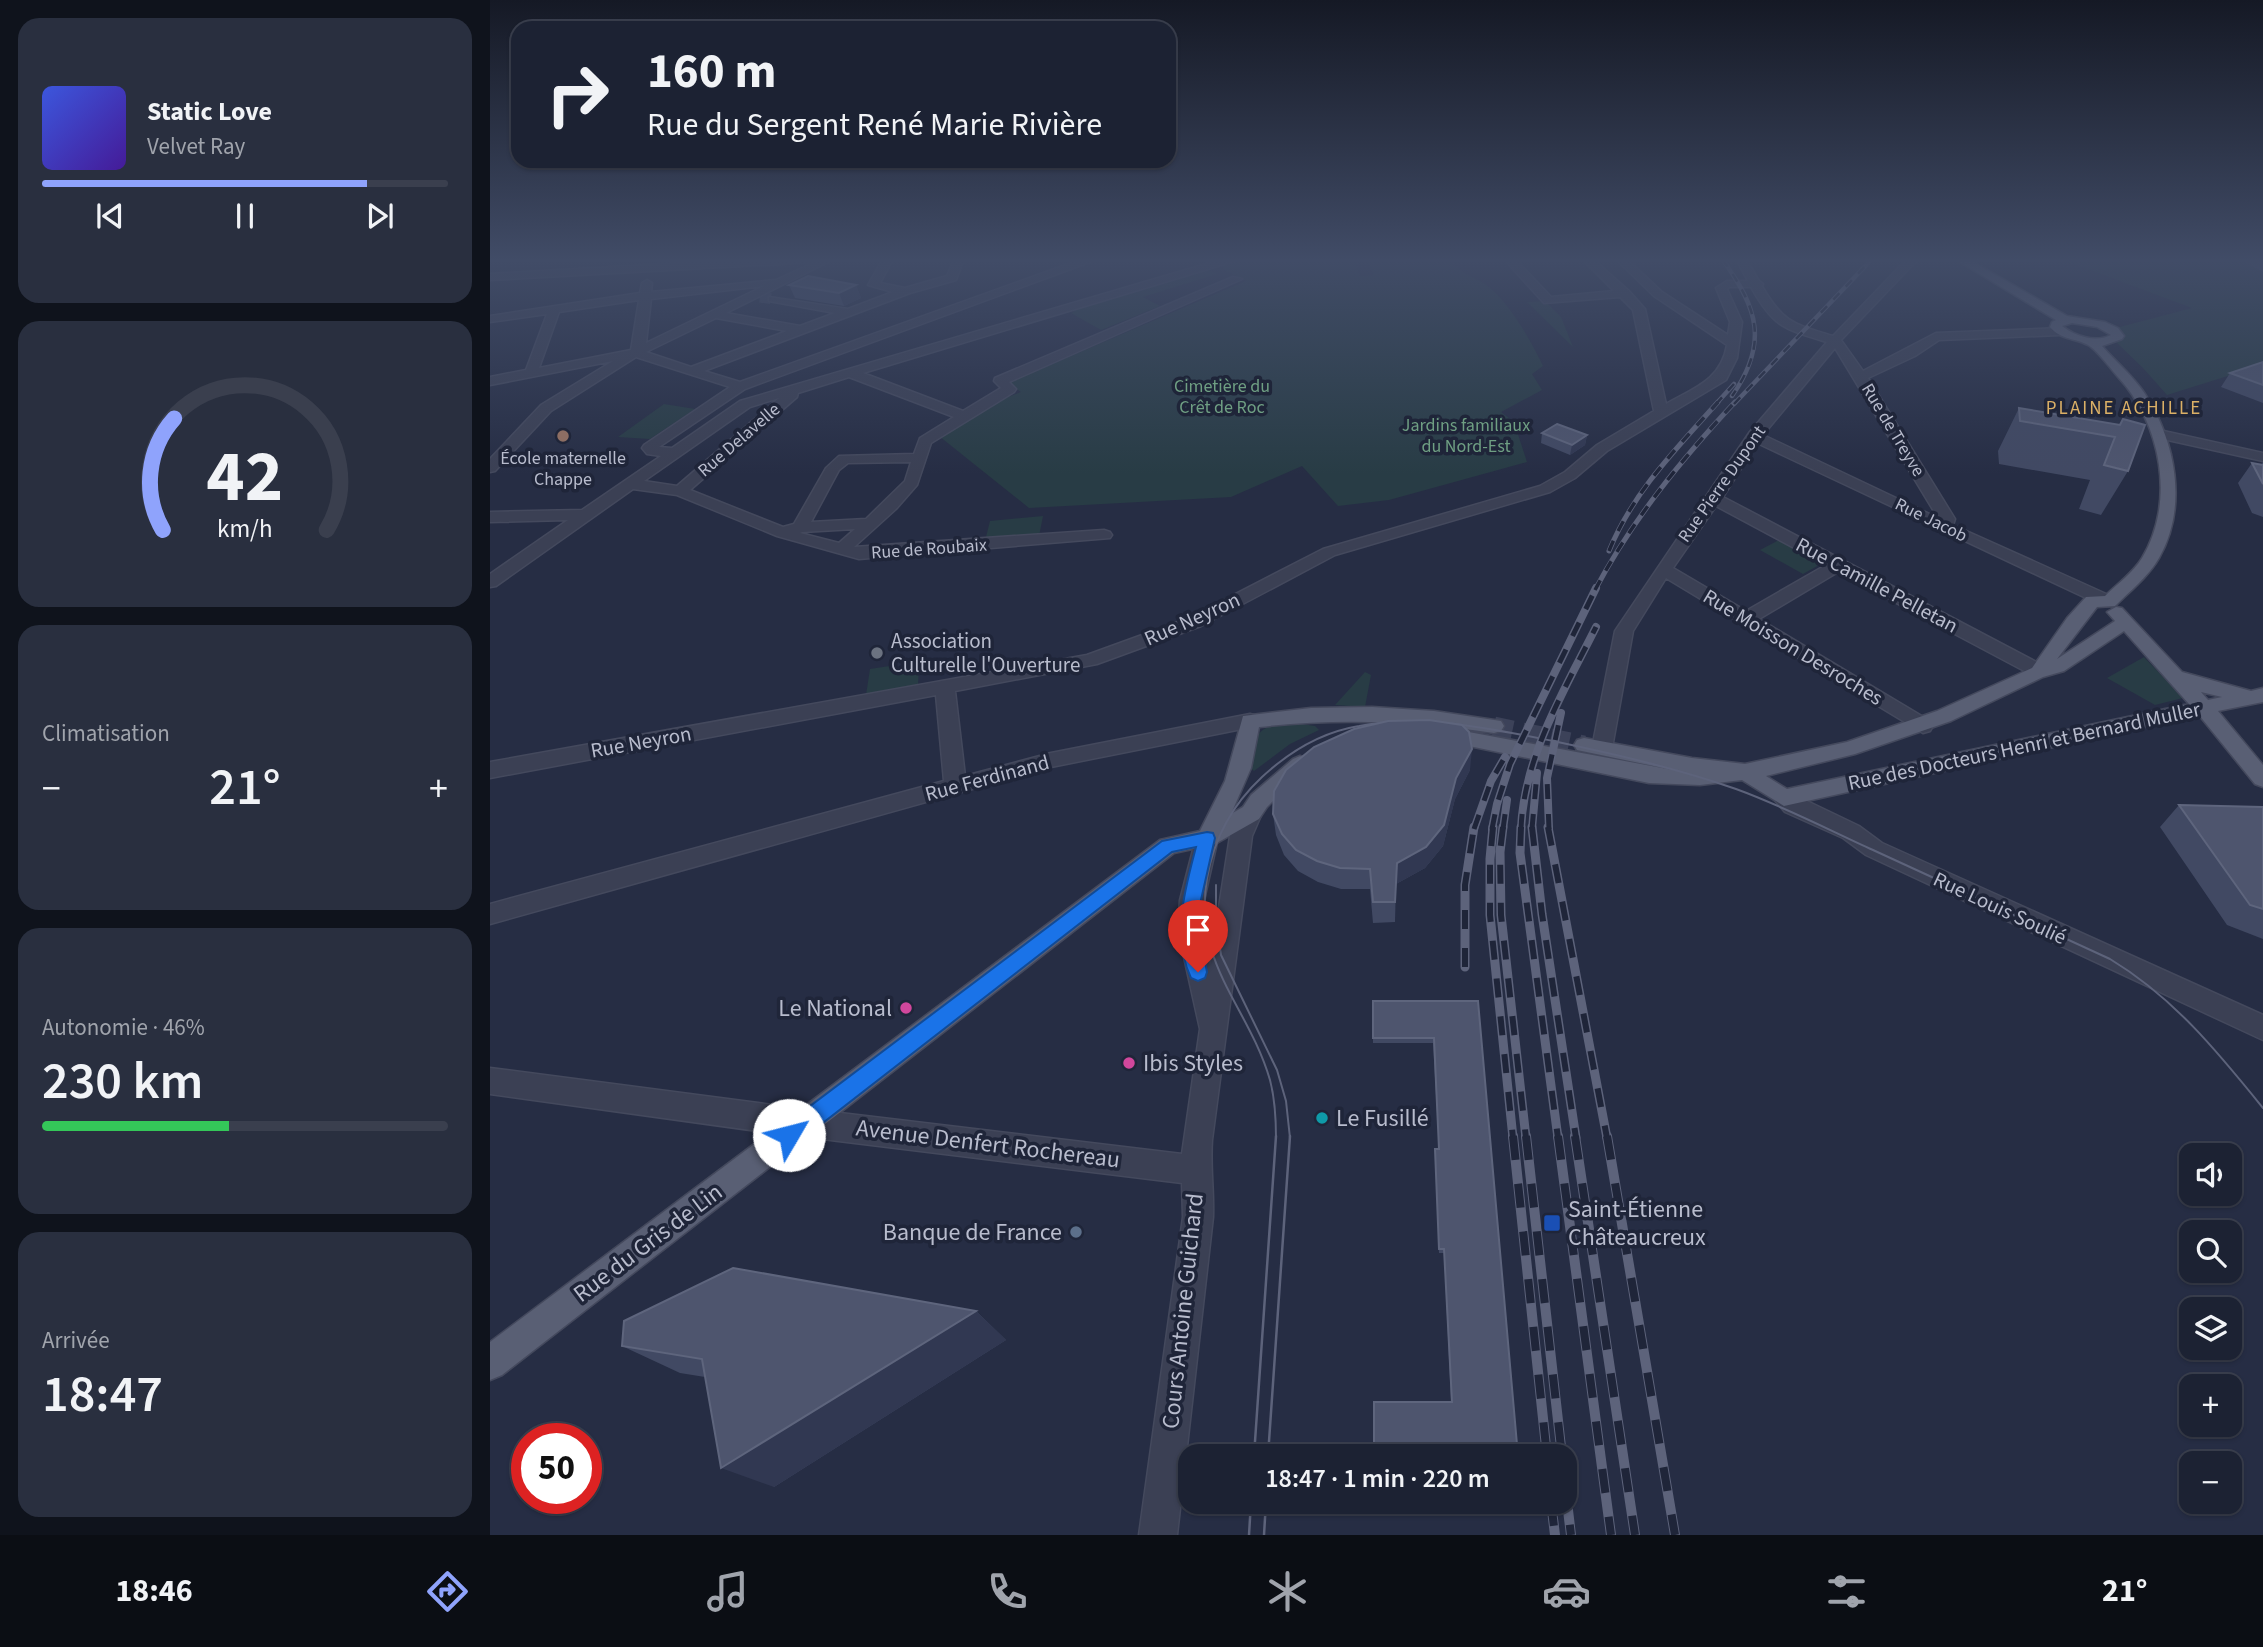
<!DOCTYPE html>
<html lang="fr">
<head>
<meta charset="utf-8">
<style>
	body { margin:0; font-family:"Source Sans 3",sans-serif; background:#292f3f; color:#f1f3f6; height:100vh; display:flex; flex-direction:column; font-size:26px; white-space:nowrap }
	* { box-sizing:border-box; margin:0 }
	p { font-size:23px; color:#a0a4ac }
	.icon { flex:none; width:38px; height:38px; fill:none; stroke:currentColor; stroke-width:2; stroke-linecap:round; stroke-linejoin:round }
	.map { position:relative; flex:1; overflow:hidden }
	.details { display:flex; flex-direction:column; gap:18px; padding:18px; background:#0f131c; width:490px }
	.details>* { flex:none }
	.banner { position:absolute; left:21px; top:21px; width:665px; height:147px; border-radius:21px; box-shadow:0 2px 5px #0004,0 0 0 2px #3a3f4e; background:#1c2233; color:#f1f3f6; overflow:hidden }
	.tools { position:absolute; left:1689px; top:1143px; display:grid; gap:14px }
	.tools a { display:grid; place-items:center; width:63px; height:63px; border-radius:14px; background:#1c2233; box-shadow:0 2px 5px #0004,0 0 0 2px #3a3f4e; font-size:35px }
	.speed { position:absolute; left:21px; top:1423px; display:flex; gap:14px; font-size:35px; font-weight:700; text-align:center }
	.speed>* { display:grid; place-content:center; width:91px; height:91px; border-radius:50%; background:#1c2233; box-shadow:0 2px 5px #0004,0 0 0 2px #3a3f4e; line-height:1 }
	.speed .limit { border:10px solid #d22; background:#fff; color:#111 }
	.pin { position:absolute; display:grid; place-items:center; width:60px; height:60px; color:#fff; margin:-72px -30px; border-radius:50% 50% 50% 0; rotate:-45deg; box-shadow:0 0 7px #0007 }
	.pin .icon { rotate:45deg }
	.me { position:absolute; width:77px; margin:-38px; rotate:53deg; stroke-linejoin:round; filter:drop-shadow(0 0 5px #0008) }
	.turn { display:flex; align-items:center; gap:24px; height:147px; padding:0 21px; font-size:32px }
	.turn .icon { width:91px; height:91px; stroke-width:2.5 }
	.turn b { display:block; font-size:49px; line-height:60px }
	.big { font-size:52px; font-weight:600; line-height:1.1 }
	.details .widget { flex:1; display:flex; flex-direction:column; justify-content:center; gap:10px; min-width:0; padding:0 24px; border-radius:21px; background:#292f3f }
	.details .dial { align-items:center; gap:0 }
	.dial svg { height:182px; overflow:visible; fill:none; stroke:#3a3f4e; stroke-width:7; stroke-linecap:round; text-anchor:middle }
	.dial text { fill:#f1f3f6; stroke:none }
	.song { display:flex; align-items:center; gap:21px }
	.cover { width:84px; height:84px; border-radius:10px; background:linear-gradient(135deg,hsl(230 70% 55%),hsl(260 70% 35%)) }
	.played { height:7px; border-radius:4px; background:linear-gradient(90deg,#8fa3fc 80%,#3a3f4e 80%) }
	.keys { display:flex; justify-content:space-around; direction:ltr }
	.heat { display:flex; justify-content:space-between; align-items:center; font-size:38px; direction:ltr }
	.charge { height:10px; border-radius:5px; background:linear-gradient(90deg,#34c759 46%,#3a3f4e 0) }
	.trip { position:absolute; left:688px; top:1444px; width:399px; height:70px; border-radius:21px; background:#1c2233; box-shadow:0 2px 5px #0004,0 0 0 2px #3a3f4e; font-weight:600; line-height:70px; text-align:center }
	.dock { display:flex; height:112px; justify-content:space-around; align-items:center; background:#0b0e14; color:#a0a4ac }
	.dock .icon { width:49px; height:49px }
	.dock .active { color:#8fa3fc }
	.dock b { font-size:32px; color:#f1f3f6 }
	main { display:flex; flex:1; min-height:0 }
	.map>svg:first-child { display:block }
	.green { fill:#283c45 }
	.lines { fill:none; stroke-linecap:round; stroke-linejoin:round }
	.minor-tunnel { stroke:#3c4259; stroke-width:11; stroke-dasharray:11 6; stroke-linecap:butt }
	.major-tunnel { stroke:#3c4259; stroke-width:19; stroke-dasharray:19 10; stroke-linecap:butt }
	.minor-casing { stroke:#44495d; stroke-width:3 }
	.major-casing { stroke:#44495d; stroke-width:3 }
	.minor { fill:#3b4054; fill-rule:evenodd }
	.major { fill:#595f74; fill-rule:evenodd }
	.tram-far1 { stroke:#5d637b; stroke-width:2 }
	.tram { stroke:#5d637b; stroke-width:2.5 }
	.rail-far4-casing { stroke:#5d637b; stroke-width:4.5 }
	.rail-far3-casing { stroke:#5d637b; stroke-width:5 }
	.rail-far2-casing { stroke:#5d637b; stroke-width:8 }
	.rail-far1-casing { stroke:#5d637b; stroke-width:9 }
	.rail-casing { stroke:#5d637b; stroke-width:10 }
	.rail-far4 { stroke:#1f2539; stroke-width:2.5; stroke-dasharray:9; stroke-linecap:butt }
	.rail-far3 { stroke:#1f2539; stroke-width:3.5; stroke-dasharray:11; stroke-linecap:butt }
	.rail-far2 { stroke:#1f2539; stroke-width:5; stroke-dasharray:15; stroke-linecap:butt }
	.rail-far1 { stroke:#1f2539; stroke-width:6; stroke-dasharray:19; stroke-linecap:butt }
	.rail { stroke:#1f2539; stroke-width:8; stroke-dasharray:24; stroke-linecap:butt }
	.wall { fill:#414963 }
	.shaded-wall { fill:#313852 }
	.building { fill:#4e556e; stroke:#5e657d; stroke-width:2 }
	.route { fill:#1a73e8; stroke:#114b97; stroke-width:2 }
	.education-dot { fill:#8d6e63; stroke:#1f2539; stroke-width:2.5 }
	.worship-dot { fill:#6b7280; stroke:#1f2539; stroke-width:2.5 }
	.hotel-dot { fill:#d1479c; stroke:#1f2539; stroke-width:2.5 }
	.culture-dot { fill:#0f9aa8; stroke:#1f2539; stroke-width:2.5 }
	.transit-dot { fill:#1a4fb4; stroke:#1f2539; stroke-width:2.5 }
	.service-dot { fill:#5c6f8a; stroke:#1f2539; stroke-width:2.5 }
	.labels { text-anchor:middle; dominant-baseline:central; stroke-width:7; stroke-linejoin:round; paint-order:stroke }
	.far-park-label { font-size:18px; fill:#6f9f83; stroke:#1f2539 }
	.far-street-label { font-size:18px; fill:#b8bccd; stroke:#1f2539 }
	.far-poi-label { font-size:18px; fill:#b8bccd; stroke:#1f2539 }
	.far-neighbourhood-label { font-size:19px; letter-spacing:2px; fill:#dbb066; stroke:#1f2539 }
	.street-label { font-size:21px; fill:#b8bccd; stroke:#1f2539 }
	.poi-label { font-size:21px; fill:#b8bccd; stroke:#1f2539; text-anchor:start }
	.near-poi-label { font-size:24px; fill:#b8bccd; stroke:#1f2539; text-anchor:start }
	.near-street-label { font-size:24px; fill:#b8bccd; stroke:#1f2539 }
</style>
</head>
<body>
<main>
<section class="details">
<div class="widget">
<div class="song"><i class="cover"></i><div><b>Static Love</b><p>Velvet Ray</p></div></div>
<div class="played"></div>
<div class="keys"><svg class="icon" aria-label="previous" viewBox="0 0 24 24"><path d="M18 5L8 12l10 7zM5 5v14"/></svg><svg class="icon" aria-label="pause" viewBox="0 0 24 24"><path d="M8 5v14M16 5v14"/></svg><svg class="icon" aria-label="next" viewBox="0 0 24 24"><path d="M6 5l10 7-10 7zM19 5v14"/></svg></div>
</div>
<div class="widget dial"><svg viewBox="0 0 100 80">
<path d="M14 69A42 42 0 1 1 86 69"/>
<path d="M14 69A42 42 0 0 1 19 20" stroke="#8fa3fc"/>
<text x="50" y="56" font-size="32" font-weight="700">42</text>
<text x="50" y="72" font-size="11">km/h</text>
</svg></div>
<div class="widget"><p>Climatisation</p>
<div class="heat"><a>−</a><b class="big">21°</b><a>+</a></div>
</div>
<div class="widget"><p>Autonomie · 46%</p><b class="big">230 km</b><div class="charge"></div></div>
<div class="widget"><p>Arrivée</p><b class="big">18:47</b></div>
</section>
<div class="map">
<svg width="1773" height="1535" viewBox="0 0 1773 1535">
	<rect width="100%" height="100%" fill="#262d44"/>
	<path class="green" d="M753 259H864L870 276 884 275 877 260 958 259C970 274 986 277 999 287 1021 305 1041 341 1053 366L1042 374 1052 390 1011 412 1024 422 1037 462 899 500 848 506 812 466 741 497 539 508 449 436 518 397 531 392 518 383 756 281 733 269 734 265Z
		M1571 259H1773V365L1677 395 1653 368 1627 343 1631 335 1626 328 1702 308Z
		M718 270 727 274 653 297 670 306 611 330 581 313 584 312 582 310Z
		M1055 301 1071 317 1083 347 1037 302Z
		M174 404 205 409 160 439 128 437Z
		M553 516 549 536 495 541 500 521Z
		M1289 540 1329 562V565L1313 574 1270 550Z
		M1654 657 1693 698 1665 705 1617 678Z
		M406 665V669L429 665 428 686 376 695 380 669Z
		M875 672 881 675 875 707 845 705Z
		M805 723 825 726 829 730 800 744 764 771 759 767C767 730 766 726 805 723Z"/>
	<g class="lines">
		<path class="minor-tunnel" d="M270 297 283 299"/>
		<path class="major-tunnel" d="M1004 726 1094 745"/>
		<g class="minor-casing">
			<path id="minor" d="M260 259H344L236 313 310 326 345 313 279 301V297L358 309 403 292 378 285 393 259H403L390 283 415 288 457 276 464 259H474L466 280 420 293 214 371 250 382 592 259H608L255 389 169 447 182 448 250 401 733 259H751L373 373 473 411 511 388 504 381 505 378 743 277 752 279 519 382 526 389 524 392 441 443 427 485 406 509 364 547 614 530 620 532 622 535 620 538 369 559 287 536 187 495 143 489 6 586 0 587V574L78 520 0 522V512L92 510 171 456 157 454 152 448 154 445 240 387 146 357 61 411 5 471 0 472V459L51 405 123 361 0 385V377L36 370 57 314 0 322V316L150 293 152 283 157 280 162 283 161 292 286 280 325 262 0 280V274ZM274 286 156 343 161 299ZM149 300 141 350 49 368 69 312ZM226 318 297 331 201 367 156 352ZM359 377 464 417 430 438 424 454 349 456 336 468 304 524 293 527 200 490 307 397 308 393ZM289 398 187 486 154 481 260 407ZM421 462 415 481 376 519 321 522 349 470 358 463ZM365 529 349 543 310 533 312 532Z
				M1014 259H1025L1061 297 1124 291 1092 259H1103L1139 291 1155 309 1176 404C1204 388 1231 380 1237 345L1164 296 1126 259H1137L1172 292 1238 335 1240 322 1226 288 1237 281H1258L1246 259H1256L1269 281 1273 284 1272 286C1293 323 1304 324 1343 336L1417 259H1428L1351 340 1373 371 1446 333 1573 328V334L1569 335 1449 340 1425 356 1378 378 1465 519 1463 525 1625 598 1628 602 1625 606H1613L1267 443 1233 497 1556 667 1558 671 1556 675H1542L1348 572 1269 619 1440 721 1443 726 1440 731 1433 733 1176 578 1143 631 1122 748 1119 753 1112 755 1105 753 1102 748 1125 631 1259 433 1337 342C1294 329 1284 328 1261 287H1239L1237 289 1252 322 1247 358 1236 380 1117 451 1085 478 1060 492 845 555 711 626 607 664 465 691 475 776 561 753 760 714 767 716 770 721 767 726 561 767 0 924V904L454 781 446 695 0 778V762L597 655 699 618 833 549 1050 486 1075 472 1107 445 1164 411 1143 310 1130 297 1054 303ZM1345 348 1448 518 1273 435ZM1226 506 1336 565 1256 611 1183 568Z
				M1669 430 1773 453V461L1664 437 1662 434Z
				M1294 790 1369 826 1392 843 1773 1015V1040L1376 855 1353 838 1295 812 1283 798 1286 792Z
				M761 805 769 807 772 813 762 836 722 1140C720 1167 724 1190 723 1217L687 1535H649L693 1217 692 1183 275 1132 0 1094V1068L275 1104 692 1154 710 1029 688 930 690 900 706 838 709 832 717 829 725 832 728 838 714 900 712 930 720 965 740 836 753 807Z"/>
		</g>
		<g class="major-casing">
			<path id="major" d="M1465 259H1478L1577 316 1615 322 1628 328 1634 336 1632 339 1612 346C1626 362 1643 376 1655 394 1686 442 1698 507 1669 558 1658 577 1640 591 1625 606L1607 607 1567 659 1625 621 1617 612 1626 607 1632 608 1692 672 1761 691 1773 688V702L1728 711 1773 765V787L1765 784 1709 715 1294 806 1252 780 1210 785 1159 783 945 739 942 734 945 729 952 727 1183 770 1087 750 1084 745 1087 740 1094 738 1202 758 1255 764 1357 742 1447 711 1542 668 1577 618 1596 597 1615 596C1627 584 1643 573 1652 558 1686 502 1671 423 1628 377 1621 369 1606 349 1598 345 1585 338 1571 340 1560 327L1562 322 1566 320ZM1582 323 1607 327 1621 335C1605 343 1585 336 1572 326ZM1634 631 1699 704 1297 789 1276 776 1365 754 1461 721 1553 677 1574 671ZM1711 692 1732 697 1718 700Z
				M882 707 944 711 1011 721 1014 726 1011 731 1004 733C926 721 848 718 769 727L761 768 741 814 753 807 761 795 803 759 810 756 817 759 820 764 777 807 769 819 725 844 684 853 12 1375 0 1380V1342L670 840 710 831 735 781 753 716 821 708Z"/>
		</g>
		<use href="#minor" class="minor"/>
		<use href="#major" class="major"/>
		<path class="tram-far1" d="M726 885V920L731 955 787 1070 796 1101 800 1138
			M786 1138C786 1118 785 1099 780 1080 758 1005 703 965 717 878 724 838 743 804 772 777 799 752 832 732 869 726 933 714 999 728 1063 741 1124 754 1186 768 1246 789 1293 806 1337 829 1383 850 1462 886 1541 923 1620 959 1683 997 1727 1051 1773 1108"/>
		<path class="tram" d="M764 1456 786 1136
			M778 1456 800 1136
			M759 1535 761 1502
			M774 1535 776 1502"/>
		<g class="rail-far4-casing">
			<path id="rail-far4" d="M1232 259C1268 308 1279 343 1242 396
				M1226 404 1244 384
				M1244 404 1382 259"/>
		</g>
		<g class="rail-far3-casing">
			<path id="rail-far3" d="M1119 551C1143 492 1186 449 1228 402
				M1105 590C1142 520 1191 460 1245 402"/>
		</g>
		<g class="rail-far2-casing">
			<path id="rail-far2" d="M984 829 1001 781 1015 757
				M1002 829 1007 804 1020 764 1106 588
				M1013 829 1017 800
				M1031 829C1034 756 1074 691 1106 627
				M1042 829 1047 773
				M1059 829 1057 778 1071 713"/>
		</g>
		<g class="rail-far1-casing">
			<path id="rail-far1" d="M1003 827 1000 859V915L1023 1138
				M1013 827 1010 852 1011 915 1036 1138
				M1031 827 1030 853 1068 1138
				M1042 827 1052 914 1086 1138
				M1058 827 1117 1138
				M975 967V885L984 827"/>
		</g>
		<g class="rail-casing">
			<path id="rail" d="M1023 1136 1057 1456
				M1036 1136 1072 1456
				M1068 1136 1121 1535
				M1085 1136 1145 1535
				M1117 1136 1185 1535
				M1074 1477 1081 1535
				M1061 1502 1065 1535"/>
		</g>
		<use href="#rail-far4" class="rail-far4"/>
		<use href="#rail-far3" class="rail-far3"/>
		<use href="#rail-far2" class="rail-far2"/>
		<use href="#rail-far1" class="rail-far1"/>
		<use href="#rail" class="rail"/>
	</g>
	<path class="wall" d="M1750 259H1773V272Z
		M299 285H366L371 298 354 306 305 298Z
		M1773 362V403L1731 387 1740 373Z
		M1529 408 1629 425 1633 419 1638 471 1611 515 1589 509 1600 480 1509 464 1508 451Z
		M1052 433 1097 435 1095 445 1080 455 1051 443Z
		M1773 462V517L1762 513 1748 483 1762 463 1771 465Z
		M980 770 965 799 953 846 935 868 906 884 905 922 883 923 880 889H851L828 882 808 871 794 855 786 835 783 814Z
		M1689 805 1773 807V939L1737 925 1670 827Z
		M883 1001H988L1028 1456 961 1402 954 1253H949L945 1153V1149H949L943 1043H883Z
		M486 1311 516 1340 284 1487 215 1377 190 1373 132 1346Z"/>
	<path class="shaded-wall" d="M366 285 371 298 354 306 349 293Z
		M1097 435 1095 445 1080 455 1082 445Z
		M982 749 980 770 965 799 953 846 935 868 906 884 905 922 907 863 966 778Z
		M486 1311 516 1340 284 1487 231 1468Z"/>
	<path class="building" d="M318 276 366 285 349 293 299 285Z
		M1773 362V385L1740 373Z
		M1529 408 1630 425 1633 419 1655 425 1638 471 1614 465 1625 437 1530 421Z
		M1067 424 1097 435 1082 445 1052 433Z
		M1762 463 1773 465V484Z
		M939 720 972 725 979 732 982 749 966 778 954 825 936 847 907 863 905 902H883L880 869 850 868 827 861 806 850 792 834 783 814 784 791 796 770 824 747 864 729 898 721Z
		M1689 805 1773 807V909L1760 905Z
		M883 1001H988L1028 1456H884V1402H962L954 1249H949L945 1149H949L944 1038H883Z
		M243 1268 486 1311 231 1468 212 1359 132 1346 134 1321Z"/>
	<linearGradient id="sky" x2="0" y2="1"><stop stop-color="#151925"/><stop offset="0.55" stop-color="#414c67"/><stop offset="1" stop-color="#414c67" stop-opacity="0"/></linearGradient>
	<rect width="1773" height="474" fill="url(#sky)"/>
	<path class="route" d="M717 832 723 833 725 838 711 900 709 930 717 972 715 978 708 981 701 978C681 936 695 889 706 847L682 852 307 1143 299 1146 291 1143 288 1135 291 1128 672 841Z"/>
	<circle class="education-dot" cx="73" cy="436" r="7"/>
	<circle class="worship-dot" cx="387" cy="653" r="7"/>
	<g class="hotel-dot">
		<circle cx="416" cy="1008" r="7"/>
		<circle cx="639" cy="1063" r="7"/>
	</g>
	<circle class="culture-dot" cx="832" cy="1118" r="7"/>
	<rect class="transit-dot" x="1053" y="1214" width="18" height="18" rx="3.5"/>
	<circle class="service-dot" cx="586" cy="1232" r="7"/>
	<g class="labels">
		<g class="far-park-label">
			<text x="732" y="386">Cimetière du<tspan x="732" dy="21">Crêt de Roc</tspan></text>
			<text x="976" y="425">Jardins familiaux<tspan x="976" dy="21">du Nord-Est</tspan></text>
		</g>
		<g class="far-street-label">
			<text transform="translate(1403 430) rotate(59)">Rue de Treyve</text>
			<text transform="translate(249 440) rotate(-41)">Rue Delavelle</text>
			<text transform="translate(1232 484) rotate(-55)">Rue Pierre Dupont</text>
			<text transform="translate(1441 520) rotate(26)">Rue Jacob</text>
			<text transform="translate(439 549) rotate(-4)">Rue de Roubaix</text>
		</g>
		<g class="far-poi-label">
			<text x="73" y="458">École maternelle<tspan x="73" dy="21">Chappe</tspan></text>
		</g>
		<g class="far-neighbourhood-label">
			<text x="1634" y="408">PLAINE ACHILLE</text>
		</g>
		<g class="street-label">
			<text transform="translate(1387 585) rotate(28)">Rue Camille Pelletan</text>
			<text transform="translate(702 619) rotate(-24)">Rue Neyron</text>
			<text transform="translate(1303 647) rotate(31)">Rue Moisson Desroches</text>
			<text transform="translate(151 742) rotate(-10)">Rue Neyron</text>
			<text transform="translate(1534 746) rotate(-12)">Rue des Docteurs Henri et Bernard Muller</text>
			<text transform="translate(497 778) rotate(-15)">Rue Ferdinand</text>
			<text transform="translate(1510 908) rotate(25)">Rue Louis Soulié</text>
		</g>
		<g class="poi-label">
			<text x="401" y="641">Association<tspan x="401" dy="24">Culturelle l'Ouverture</tspan></text>
		</g>
		<g class="near-poi-label">
			<text x="402" y="1008" text-anchor="end">Le National</text>
			<text x="653" y="1063">Ibis Styles</text>
			<text x="846" y="1118">Le Fusillé</text>
			<text x="1078" y="1209">Saint-Étienne<tspan x="1078" dy="28">Châteaucreux</tspan></text>
			<text x="572" y="1232" text-anchor="end">Banque de France</text>
		</g>
		<g class="near-street-label">
			<text transform="translate(498 1144) rotate(7)">Avenue Denfert Rochereau</text>
			<text transform="translate(158 1243) rotate(-37)">Rue du Gris de Lin</text>
			<text transform="translate(693 1311) rotate(-84)">Cours Antoine Guichard</text>
		</g>
	</g>
</svg>
<div class="tools">
<a><svg class="icon" aria-label="sound" viewBox="0 0 24 24"><path d="M4 9h4l5-4v14l-5-4H4zM17 9q2 3 0 6"/></svg></a>
<a><svg class="icon" aria-label="search" viewBox="0 0 24 24"><circle cx="10" cy="10" r="6"/><path d="M15 15l6 6"/></svg></a>
<a><svg class="icon" aria-label="layers" viewBox="0 0 24 24"><path d="M12 4l9 5-9 5-9-5zM3 14l9 5 9-5"/></svg></a>
<a>+</a>
<a>−</a>
</div>
<div class="speed"><div class="limit">50</div></div>
<div class="pin" style="left:708px;top:972px;background:#d93025"><svg class="icon" aria-label="arrive" viewBox="0 0 24 24"><path d="M6 21V4h12l-3 4 3 4H6"/></svg></div>
<svg class="me" style="left:299px;top:1135px" viewBox="-20 -20 40 40"><circle r="19" fill="#fff"/><path d="M0-13L10 11 0 6-10 11z" fill="#1a73e8"/></svg>
<div class="trip">18:47 · 1 min · 220 m</div>
<div class="banner">
<div class="turn"><svg class="icon" aria-label="right" viewBox="0 0 24 24"><path d="M7 20v-9h11M14 6l5 5-5 5"/></svg><div><b>160 m</b>Rue du Sergent René Marie Rivière</div></div>
</div>
</div>
</main>
<nav class="dock">
<b>18:46</b>
<svg class="icon active" aria-label="directions" viewBox="0 0 24 24"><path d="M12 3l9 9-9 9-9-9zM9 14v-3h6M13 9l2 2-2 2"/></svg>
<svg class="icon" aria-label="music" viewBox="0 0 24 24"><path d="M9 18V5l10-2v13"/><circle cx="6" cy="18" r="3"/><circle cx="16" cy="16" r="3"/></svg>
<svg class="icon" aria-label="phone" viewBox="0 0 24 24"><path d="M5 4h4l2 5-3 2q2 4 5 5l2-3 5 2v4C11 20 4 13 5 4z"/></svg>
<svg class="icon" aria-label="climate" viewBox="0 0 24 24"><path d="M12 3v18M4 7l16 10M4 17L20 7"/></svg>
<svg class="icon" aria-label="car" viewBox="0 0 24 24"><path d="M5 17H2v-5l4-1 3-4h7l3 4 3 1v5h-3M9 17h6M6 11h13"/><circle cx="7" cy="17" r="2"/><circle cx="17" cy="17" r="2"/></svg>
<svg class="icon" aria-label="filters" viewBox="0 0 24 24"><path d="M4 7h16M4 17h16"/><circle cx="9" cy="7" r="2"/><circle cx="15" cy="17" r="2"/></svg>
<b>21°</b>
</nav>
</body>
</html>
